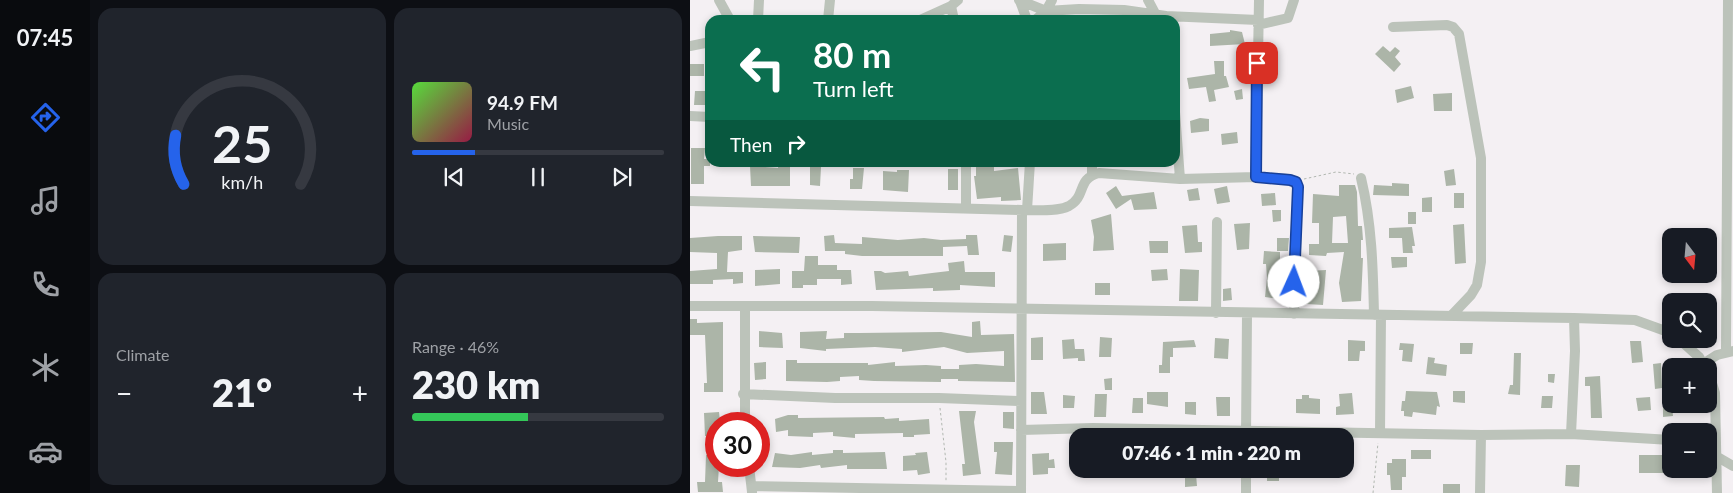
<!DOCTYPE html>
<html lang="en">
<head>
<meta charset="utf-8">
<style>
	body { margin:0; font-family:Lato,sans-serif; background:#20242c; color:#f1f3f6; height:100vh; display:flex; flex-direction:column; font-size:19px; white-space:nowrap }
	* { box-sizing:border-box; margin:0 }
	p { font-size:16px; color:#9ea1a6 }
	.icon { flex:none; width:28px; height:28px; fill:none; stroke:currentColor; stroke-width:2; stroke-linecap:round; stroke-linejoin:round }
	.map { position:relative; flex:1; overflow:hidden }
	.details { display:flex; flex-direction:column; gap:8px; padding:8px; background:#0d0f14; width:600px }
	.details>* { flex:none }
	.banner { position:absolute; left:15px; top:15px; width:475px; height:152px; border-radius:15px; box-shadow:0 2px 8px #0003; background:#0b6e4f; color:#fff; overflow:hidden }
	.needle { width:32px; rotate:164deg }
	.fabs { position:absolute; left:972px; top:228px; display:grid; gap:10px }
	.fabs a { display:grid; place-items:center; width:55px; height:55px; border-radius:10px; background:#171b24; box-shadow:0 2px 8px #0003; font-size:25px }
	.speed { position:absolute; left:15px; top:412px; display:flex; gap:10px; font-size:25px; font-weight:700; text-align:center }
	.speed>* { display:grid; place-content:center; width:65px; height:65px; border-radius:50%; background:#171b24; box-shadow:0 2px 8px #0003; line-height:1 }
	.speed .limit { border:8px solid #d22; background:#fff; color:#111 }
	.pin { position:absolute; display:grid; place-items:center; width:42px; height:42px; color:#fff; margin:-21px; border-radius:10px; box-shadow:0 2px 8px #0006 }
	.me { position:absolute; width:55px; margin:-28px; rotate:2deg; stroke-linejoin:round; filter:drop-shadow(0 0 4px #0008) }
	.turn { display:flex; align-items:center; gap:18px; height:105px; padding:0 25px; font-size:22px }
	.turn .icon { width:65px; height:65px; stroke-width:2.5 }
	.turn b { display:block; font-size:35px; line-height:42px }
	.then { display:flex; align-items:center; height:48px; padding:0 25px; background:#0003; gap:10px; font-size:19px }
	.big { font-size:38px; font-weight:800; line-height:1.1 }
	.details .tile { flex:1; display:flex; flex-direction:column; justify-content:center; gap:8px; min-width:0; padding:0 18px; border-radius:15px; background:#20242c }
	.details .dial { align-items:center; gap:0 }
	.dial svg { height:130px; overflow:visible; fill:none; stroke:#363941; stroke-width:7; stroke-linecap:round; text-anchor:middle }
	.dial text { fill:#f1f3f6; stroke:none }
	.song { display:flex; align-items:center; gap:15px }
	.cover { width:60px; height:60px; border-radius:8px; background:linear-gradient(135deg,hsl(110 70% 55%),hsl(340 70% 35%)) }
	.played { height:5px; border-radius:2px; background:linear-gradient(90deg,#2563eb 25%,#363941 25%) }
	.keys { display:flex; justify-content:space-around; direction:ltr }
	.heat { display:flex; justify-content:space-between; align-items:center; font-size:28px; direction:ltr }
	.charge { height:8px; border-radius:4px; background:linear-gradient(90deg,#34c759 46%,#363941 0) }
	.details .tiles { flex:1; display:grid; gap:8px; grid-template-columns:repeat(2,1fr) }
	.trip { position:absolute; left:379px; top:428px; width:285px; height:50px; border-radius:15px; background:#171b24; box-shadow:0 2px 8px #0003; font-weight:800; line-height:50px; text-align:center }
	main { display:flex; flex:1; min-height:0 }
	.dock { display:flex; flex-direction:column; width:90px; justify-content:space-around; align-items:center; background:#090b0e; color:#9ea1a6 }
	.dock .icon { width:35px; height:35px }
	.dock .selected { color:#2563eb }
	.dock b { font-size:22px; color:#f1f3f6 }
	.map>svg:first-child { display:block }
	.building { fill:#acb5a8; fill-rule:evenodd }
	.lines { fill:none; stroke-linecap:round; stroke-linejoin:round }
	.path { stroke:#b2b8b1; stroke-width:1; stroke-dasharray:2.5 2.5; stroke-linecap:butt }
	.minor { stroke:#bcc3ba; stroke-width:10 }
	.route-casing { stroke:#184099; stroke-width:12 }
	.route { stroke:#2563eb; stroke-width:9 }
</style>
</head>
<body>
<main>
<nav class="dock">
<b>07:45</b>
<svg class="icon selected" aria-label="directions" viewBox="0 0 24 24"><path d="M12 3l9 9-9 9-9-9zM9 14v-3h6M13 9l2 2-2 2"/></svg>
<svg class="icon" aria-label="music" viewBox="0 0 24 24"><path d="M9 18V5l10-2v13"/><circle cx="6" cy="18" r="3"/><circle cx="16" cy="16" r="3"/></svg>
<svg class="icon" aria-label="phone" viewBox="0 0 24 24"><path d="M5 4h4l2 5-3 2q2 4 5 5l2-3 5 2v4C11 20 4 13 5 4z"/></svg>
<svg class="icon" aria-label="climate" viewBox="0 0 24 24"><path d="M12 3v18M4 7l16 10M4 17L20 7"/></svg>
<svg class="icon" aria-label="car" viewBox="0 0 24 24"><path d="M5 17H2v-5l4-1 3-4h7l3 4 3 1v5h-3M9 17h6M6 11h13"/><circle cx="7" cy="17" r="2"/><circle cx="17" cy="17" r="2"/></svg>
</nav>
<section class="details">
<div class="tiles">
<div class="tile dial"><svg viewBox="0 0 100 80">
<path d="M14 69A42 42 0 1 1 86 69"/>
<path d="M14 69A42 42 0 0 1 9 39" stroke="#2563eb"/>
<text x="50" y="56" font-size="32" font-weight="700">25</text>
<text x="50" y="72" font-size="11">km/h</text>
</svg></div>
<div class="tile">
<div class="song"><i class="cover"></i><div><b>94.9 FM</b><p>Music</p></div></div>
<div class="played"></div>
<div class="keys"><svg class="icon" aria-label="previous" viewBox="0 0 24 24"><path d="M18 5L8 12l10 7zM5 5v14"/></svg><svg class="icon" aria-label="pause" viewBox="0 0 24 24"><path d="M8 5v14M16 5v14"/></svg><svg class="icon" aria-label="next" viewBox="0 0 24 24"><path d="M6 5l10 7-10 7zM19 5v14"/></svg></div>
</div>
<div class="tile"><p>Climate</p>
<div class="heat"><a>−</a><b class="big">21°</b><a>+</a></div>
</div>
<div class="tile"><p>Range · 46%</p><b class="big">230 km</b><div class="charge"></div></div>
</div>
</section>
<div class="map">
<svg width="1043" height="493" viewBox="0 0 1043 493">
	<rect width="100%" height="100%" fill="#f4f0f3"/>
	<path class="building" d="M540 30 552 32 555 44 520 46V34L540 32Z
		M693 46 700 52 705 47 710 51 705 57 711 64 704 72 685 54Z
		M524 61H534V76H536L539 87 524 90 526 101 519 102 516 87 499 89 497 78 525 74Z
		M0 64H14V76H0Z
		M721 86 724 98 707 103 705 90Z
		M552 89 553 99 546 100 544 91Z
		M5 91H20V105H4Z
		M762 93V111H744L743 94Z
		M510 118 519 119V131L501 133 500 121Z
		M547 132 548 143 532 145 531 134Z
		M1 148H15L14 159H20V166H14V184H1Z
		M286 162H304V171L328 168 331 200 311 201V197L287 199 284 176H286Z
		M88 165 100 166V186H61L60 166 88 168Z
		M120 166 131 167 130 186 120 185Z
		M163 168H174L172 189H160V179H163Z
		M258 169H268V190H258Z
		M764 169 766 185 756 186 754 171Z
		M207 170H219L218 192 193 190V171L207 172Z
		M702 183 719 184V196L683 195 684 185 702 186Z
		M649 185H665L667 192 668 226H672L673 240H671V258H673L671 301 652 302 649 283 654 252 637 253 636 256 619 255V244H629V223H622L623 194 649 196ZM656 216 658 243H642L643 217Z
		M426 186 432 196 464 192 467 209 444 210 441 199 426 209 416 193Z
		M537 186 540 202 527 204 524 189Z
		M508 188 510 200 499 201 497 190Z
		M585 193 586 205 572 206 571 194Z
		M764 193H774V208H764Z
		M742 197V212H732V198Z
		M582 210H591V221L583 222Z
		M718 212H726V224H718Z
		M421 214 424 250 403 251 404 237 401 220Z
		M560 223 559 249 547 250 544 224Z
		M774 224 776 263 765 264 763 225Z
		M507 225 508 242H512V252L495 253 492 226Z
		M722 227 725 246H722L723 253H713L712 238H699V228Z
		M144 235 145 243 172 244V237L208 240 234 238 251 240 276 239V235H287L289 255H278L277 246 253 247V256H172L155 254V251H135L134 236Z
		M314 235 323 236 321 252 312 251Z
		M28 236H52V250L38 252 37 272H53V283L43 284V279L23 280V284H0V271L27 269V253L0 252V238Z
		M63 236 110 237 109 253 65 252Z
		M587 238H599L598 251H587Z
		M459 241H478V253H460Z
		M376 243V260L353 261V244Z
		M574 251 590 252V299L575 297 577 278 576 264H573Z
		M115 256H128V265H147V270H161L162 284 151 285V279H127V285H113V288H102V271H114Z
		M701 257H717V267L702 268Z
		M274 261 275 272H305V287L270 285V290L243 291V288L186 290 184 271H191L195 273 218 271 219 276 242 273 259 271 258 263Z
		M90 269V284L65 286V270Z
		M477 269 478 280 462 281 461 270Z
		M490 269 509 270 508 301H489Z
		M636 270 633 305 616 304 618 284 616 271Z
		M405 283H420V295H405Z
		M541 288 542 300 533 301V289Z
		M0 319H7V323L33 322V392H14V383H17L15 335H0Z
		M290 321 291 335 324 334 325 382 268 381V379H251V382L184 381 169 380V376L150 377V381L137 382 96 381V360H107V363H178V365L205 362V366L236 365 251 366V369H269V365L286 364 314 366V351L277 353 254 347 212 352V349L185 347 136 349V351L110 348V332L137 331 136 339 154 338V333H169L251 332 282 337V322Z
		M69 331 92 333 93 348 69 347Z
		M353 337V360H341V338Z
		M410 337 422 338 421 357H409Z
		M525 338 539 339 538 359 524 358Z
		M384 339 385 349H394L395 361H388V358L373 359 372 340Z
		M504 340 506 347 483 348V357H480V373H469V365H472L473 342Z
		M658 340 675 341V351H670L669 361H658Z
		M940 341H951L953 362 942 363Z
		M710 343 724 344 722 362 712 361 713 350H709Z
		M770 343H783L782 354H770Z
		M824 353H831L830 395 818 394 820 385H823Z
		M738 357 745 358 744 363 757 365 756 376 736 374Z
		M76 362V379L65 380 64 363Z
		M971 363 972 388 965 389 963 364Z
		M858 374H865L864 383 858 382Z
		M910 376 912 418H901L900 386H895V377Z
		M422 378V390H415L414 379Z
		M716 391 747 392 750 407 747 406 746 415 723 412 722 417 714 416V411H711L712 401H715Z
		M763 391H775V403L763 402Z
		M341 392H354L357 414H341Z
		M457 392H478V407L457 404Z
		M662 393 664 414 646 415V407L650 406 649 394Z
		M405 394H417L416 417H404Z
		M373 395 385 396 384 408H373Z
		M612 395H619V398L630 399V414L606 413V399H612Z
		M852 396H863L862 408H851Z
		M526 397H540V416H527Z
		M960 397 961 410 948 411 946 398Z
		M443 398H453V413H442Z
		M495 402H506V415L495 414Z
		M982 406 983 416 973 417V407Z
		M269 411H286L284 422 291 474 273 476 272 464H275Z
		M29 412 30 421H26V436H15L14 413Z
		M313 412H324V429L313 428Z
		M98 415H108V418L194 417 195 419 209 418V421L239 419 240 434 224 435V437H213V433L165 434V438L143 436V432L123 433V437L98 436V430L86 432 85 419Z
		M304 442H323L322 475 305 474 307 452H304Z
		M380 445H388V454H379Z
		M143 450H153V453L195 452 197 469H157V465L131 468 130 465 110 468 82 467 85 453 101 455 122 452V455L143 453Z
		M721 450H741V459H721Z
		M237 452 240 473 228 475 227 470 213 471V456L226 455 225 453Z
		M359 453V460L364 459 365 468H358V474L343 475 342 454Z
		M655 454H663V461H655Z
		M16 455H26V466H29L28 482H32L33 492H8L7 482H15Z
		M949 455H975V473H949Z
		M702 459H716V477H712V490H701L700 475H697V463H702Z
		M876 465H890L889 487 875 486Z
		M577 469H589V481H577Z
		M495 474H506L507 486 495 487Z
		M753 484H770V493H753Z"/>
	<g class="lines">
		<path class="path" d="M614 179 646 172 664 174
			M250 408 256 462V481
			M683 493 688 443"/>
		<path class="minor" d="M29 0 40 20
			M329 0 356 11 389 9 434 10 476 16 477 20
			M458 0 466 15
			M569 0 566 177 600 179 606 182 608 187 604 314
			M330 1 337 20
			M476 16 568 20
			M68 20 69 0
			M138 20 140 0
			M230 20 261 6
			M264 20 261 6 268 0
			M345 20 356 11 362 0
			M568 25 598 18 604 0
			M703 27 757 25 763 27 769 34 791 158V262L787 285 781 295 761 316
			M0 46 20 42
			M485 112 490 179
			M0 116 20 117
			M276 162V209
			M402 175V162
			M671 178C682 224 683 269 684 315
			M0 201 332 210 331 493
			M332 210C346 210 367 212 379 206 397 196 386 179 409 173L490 179 566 177
			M337 210 340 162
			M0 306H182L884 318 945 320 981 333
			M526 313 527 222
			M989 339 1009 357 1014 366
			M1036 352 1038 0
			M1013 364 1027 355 1043 351
			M1019 374 1025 393 1027 493
			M53 394 145 398H249L331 401
			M55 424V307
			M331 430 403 428 791 435 881 434 981 440
			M690 433 691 315
			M881 434 885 351 884 318
			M556 436 557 314
			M1019 452 1043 466
			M59 466 62 492
			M556 469V493
			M62 486 331 491
			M790 493 791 435"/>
	</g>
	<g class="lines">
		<g class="route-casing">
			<path id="route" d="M567 63 566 177 600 180 606 182 608 187 604 282"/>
		</g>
		<use href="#route" class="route"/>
	</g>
</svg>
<div class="fabs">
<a><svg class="needle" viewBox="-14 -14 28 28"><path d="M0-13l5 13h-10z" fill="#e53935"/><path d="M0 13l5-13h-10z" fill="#9ea1a6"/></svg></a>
<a><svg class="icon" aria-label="search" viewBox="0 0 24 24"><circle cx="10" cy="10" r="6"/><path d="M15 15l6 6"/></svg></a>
<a>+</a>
<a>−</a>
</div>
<div class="speed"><div class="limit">30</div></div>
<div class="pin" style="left:567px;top:63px;background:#d93025"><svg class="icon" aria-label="arrive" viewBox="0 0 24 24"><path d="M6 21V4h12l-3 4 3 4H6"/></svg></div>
<svg class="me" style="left:604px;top:282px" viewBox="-20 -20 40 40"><circle r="19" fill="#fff"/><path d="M0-13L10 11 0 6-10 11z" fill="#2563eb"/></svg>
<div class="trip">07:46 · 1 min · 220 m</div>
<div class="banner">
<div class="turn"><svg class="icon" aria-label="left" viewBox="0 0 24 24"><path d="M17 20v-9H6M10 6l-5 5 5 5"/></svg><div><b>80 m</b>Turn left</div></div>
<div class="then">Then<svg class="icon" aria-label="right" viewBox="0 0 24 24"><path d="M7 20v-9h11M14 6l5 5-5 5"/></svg></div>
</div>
</div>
</main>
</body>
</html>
